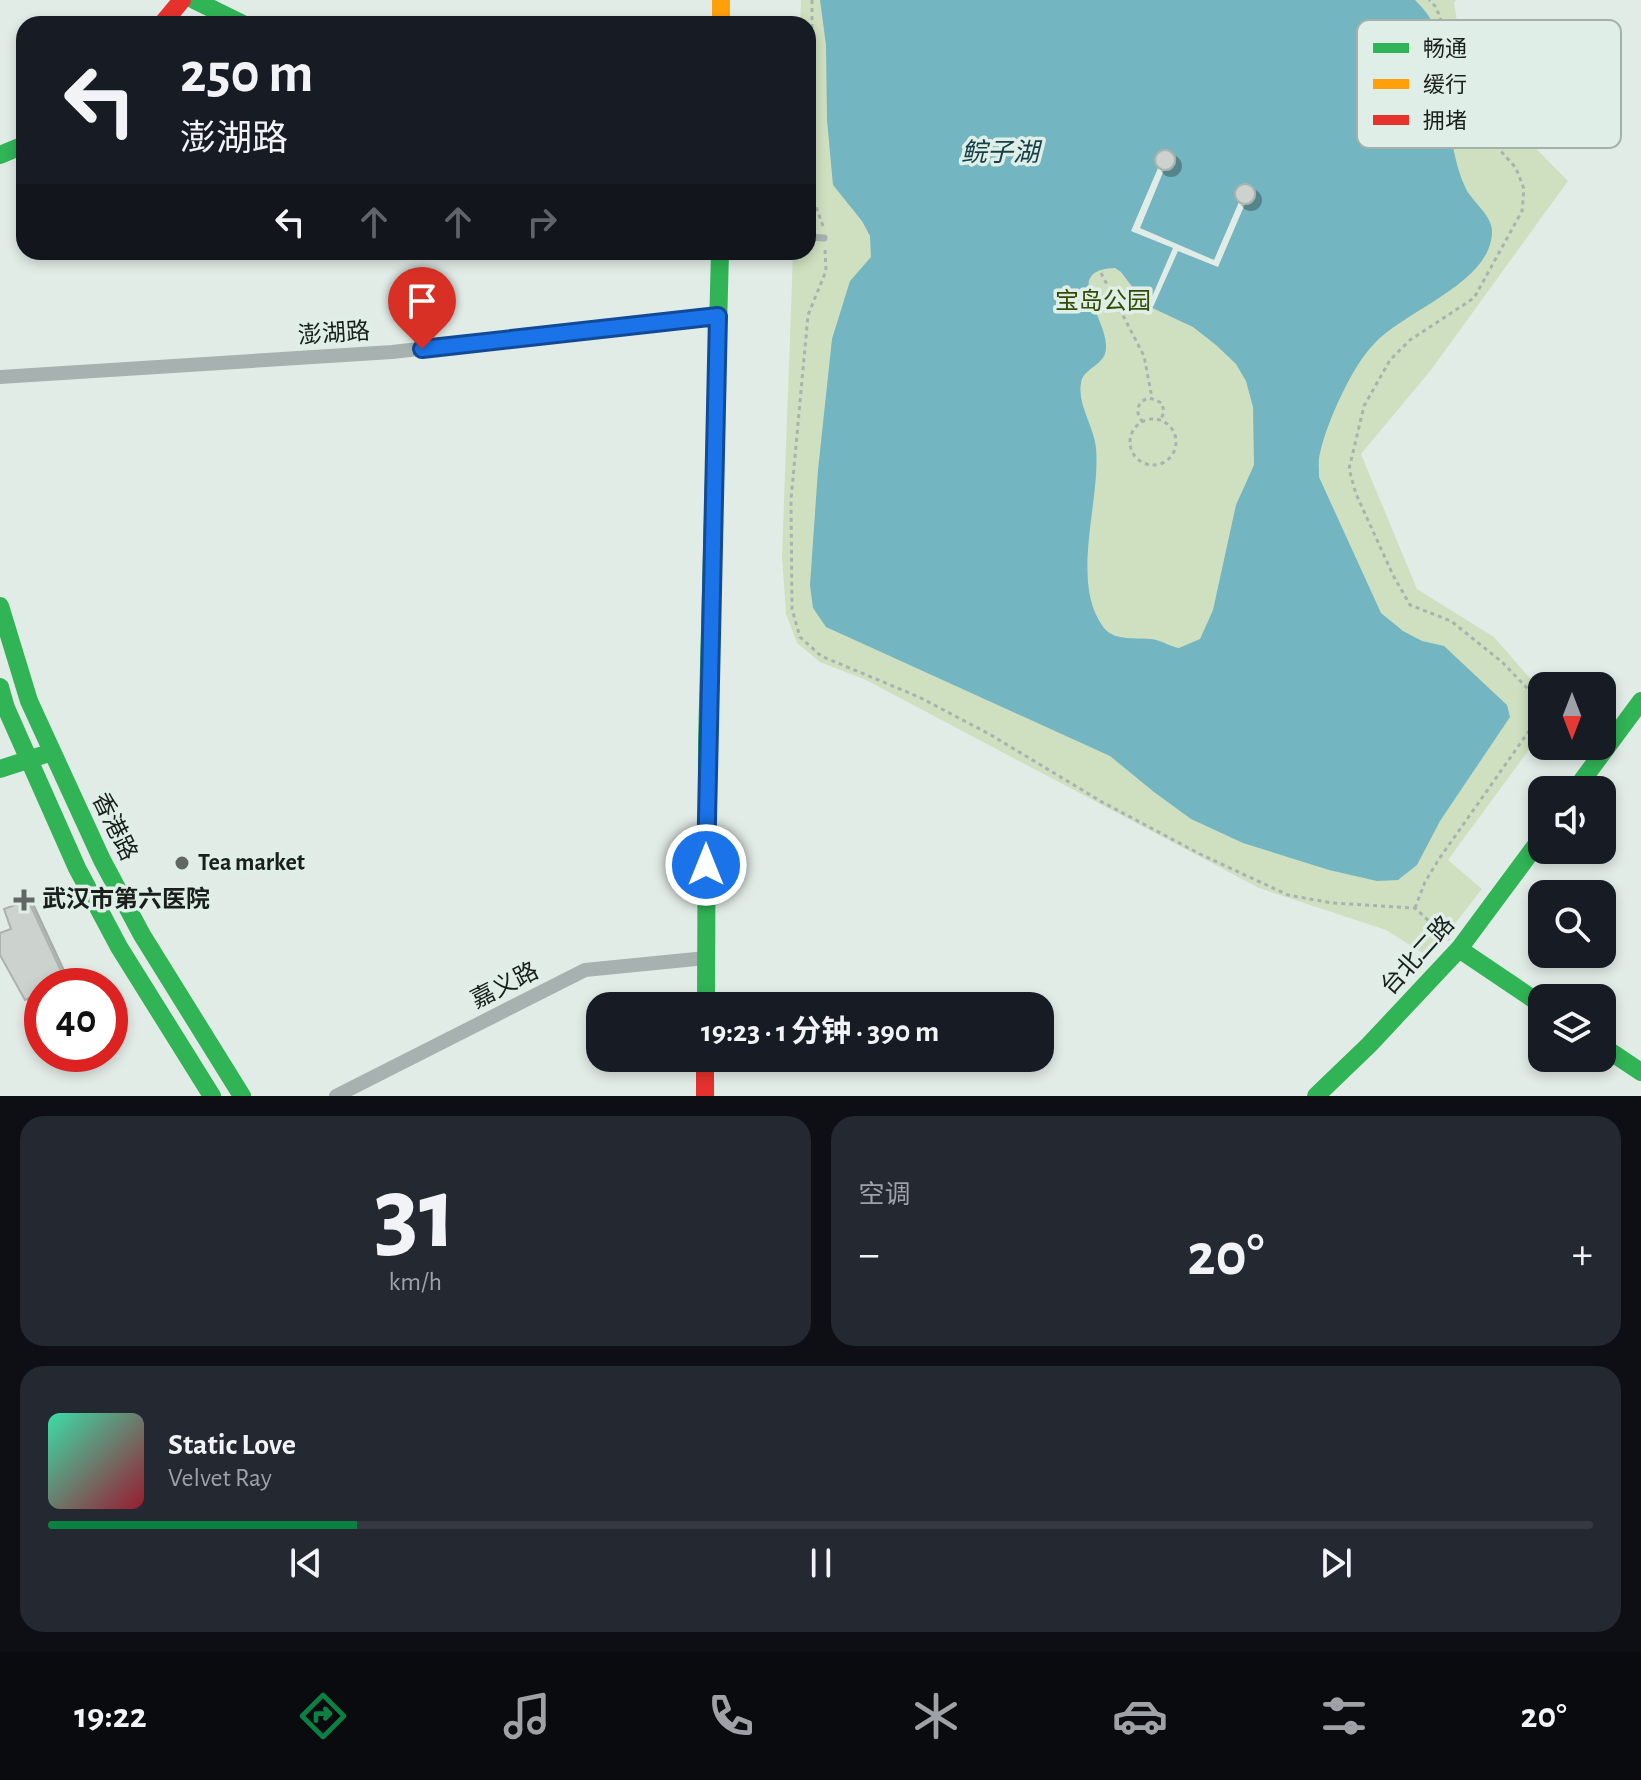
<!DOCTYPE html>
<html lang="zh">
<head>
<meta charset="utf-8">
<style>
	body { margin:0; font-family:"Alegreya Sans","Noto Sans SC",sans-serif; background:#242831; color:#f1f3f6; height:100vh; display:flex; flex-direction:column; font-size:30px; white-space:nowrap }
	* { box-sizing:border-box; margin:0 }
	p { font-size:26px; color:#9ea1a6 }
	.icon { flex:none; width:44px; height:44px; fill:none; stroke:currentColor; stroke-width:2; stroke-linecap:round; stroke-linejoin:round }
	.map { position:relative; height:1096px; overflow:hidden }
	.drawer { display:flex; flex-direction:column; gap:20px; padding:20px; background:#0d0f14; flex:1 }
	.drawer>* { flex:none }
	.top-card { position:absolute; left:16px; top:16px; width:800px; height:244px; border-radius:24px; box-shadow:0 4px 12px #0003; background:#171b24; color:#f1f3f6; overflow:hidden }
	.needle { width:52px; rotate:180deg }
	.tools { position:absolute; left:1528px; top:672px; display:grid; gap:16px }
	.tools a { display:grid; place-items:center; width:88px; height:88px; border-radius:16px; background:#171b24; box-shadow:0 4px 12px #0003; font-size:40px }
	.speed { position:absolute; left:24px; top:968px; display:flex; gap:16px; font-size:40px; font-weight:700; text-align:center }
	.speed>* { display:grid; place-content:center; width:104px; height:104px; border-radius:50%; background:#171b24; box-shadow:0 4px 12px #0003; line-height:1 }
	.speed .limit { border:12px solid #d22; background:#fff; color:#111 }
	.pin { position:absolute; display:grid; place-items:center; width:68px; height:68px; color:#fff; margin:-82px -34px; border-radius:50% 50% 50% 0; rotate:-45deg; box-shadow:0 0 8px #0007 }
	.pin .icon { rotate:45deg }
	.me { position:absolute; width:88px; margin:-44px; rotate:0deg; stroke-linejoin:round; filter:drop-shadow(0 0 6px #0008) }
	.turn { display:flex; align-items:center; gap:28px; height:168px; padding:0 32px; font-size:36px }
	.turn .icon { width:104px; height:104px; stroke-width:2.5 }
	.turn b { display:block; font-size:56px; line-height:68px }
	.lanes { display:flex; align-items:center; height:76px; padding:0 32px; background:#0003; justify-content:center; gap:40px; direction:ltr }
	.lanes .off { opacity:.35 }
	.big { font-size:60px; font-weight:700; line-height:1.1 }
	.drawer .card { flex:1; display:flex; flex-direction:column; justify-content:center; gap:12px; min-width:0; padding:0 28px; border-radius:24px; background:#242831 }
	.drawer .dial { align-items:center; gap:0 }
	.dial b { font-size:104px; line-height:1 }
	.song { display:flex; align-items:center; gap:24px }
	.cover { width:96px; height:96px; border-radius:12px; background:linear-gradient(135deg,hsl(160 70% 55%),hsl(350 70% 35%)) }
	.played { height:8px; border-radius:4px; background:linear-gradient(90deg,#0b8043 20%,#363941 20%) }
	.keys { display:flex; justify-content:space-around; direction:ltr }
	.heat { display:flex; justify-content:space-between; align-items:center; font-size:44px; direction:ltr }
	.drawer .tiles { flex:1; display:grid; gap:20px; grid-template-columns:1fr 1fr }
	.card:last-child { grid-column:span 2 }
	.trip { position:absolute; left:586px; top:992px; width:468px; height:80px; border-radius:24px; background:#171b24; box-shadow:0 4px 12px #0003; font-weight:700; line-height:80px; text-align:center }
	.menu { display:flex; height:128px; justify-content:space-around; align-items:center; background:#090b0e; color:#9ea1a6 }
	.menu .icon { width:56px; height:56px }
	.menu .active { color:#0b8043 }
	.menu b { font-size:36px; color:#f1f3f6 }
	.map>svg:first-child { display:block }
	.green { fill:#cfe0c0 }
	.water { fill:#73b5c0; fill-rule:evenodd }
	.pier { fill:#e2ece7 }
	.building { fill:#ccd3ce; stroke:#acb2ae; stroke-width:2; filter:url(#shadow) }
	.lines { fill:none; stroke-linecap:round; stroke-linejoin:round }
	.path { stroke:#a9b2b0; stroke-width:3; stroke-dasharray:4 4; stroke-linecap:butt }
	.lane { stroke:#a6b1b0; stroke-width:7 }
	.street { stroke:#a6b1b0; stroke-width:14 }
	.fast { stroke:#30b455; stroke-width:18 }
	.slow { stroke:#ff9f0a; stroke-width:18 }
	.jam { stroke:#e5322d; stroke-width:18 }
	.route-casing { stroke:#114b97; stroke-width:20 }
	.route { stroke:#1a73e8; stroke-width:14 }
	.poi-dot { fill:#606764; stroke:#dfefe8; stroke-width:3 }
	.labels { text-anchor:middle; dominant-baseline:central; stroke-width:7; stroke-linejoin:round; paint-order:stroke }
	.park-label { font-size:24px; fill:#354b03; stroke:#dfefe8 }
	.street-label { font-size:24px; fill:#1a1f1d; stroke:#dfefe8 }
	.poi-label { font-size:24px; font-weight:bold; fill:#1a1f1d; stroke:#dfefe8; text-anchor:start }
	.water-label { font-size:26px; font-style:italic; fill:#164048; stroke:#dfefe8 }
	.key { fill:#dfefe8; stroke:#a4b1ab; stroke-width:2 }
	.key-label { font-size:22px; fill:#1a1f1d }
</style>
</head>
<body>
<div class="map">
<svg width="1641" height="1096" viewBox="0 0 1641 1096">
	<defs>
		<filter id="shadow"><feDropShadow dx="6" dy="6" stdDeviation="0" flood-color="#0004"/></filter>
	</defs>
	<rect width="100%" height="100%" fill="#e2ece7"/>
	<path class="green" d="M801 0H1456L1454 3 1466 77 1568 181 1431 370 1361 454 1417 589 1494 637 1542 692 1539 736 1448 860 1482 889 1429 957 1386 930 1259 888 866 680 820 662 797 643 786 614 782 557 793 252H808V24H800Z"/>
	<path class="water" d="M820 0H1415C1457 41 1427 61 1443 107 1453 134 1453 163 1466 189 1473 202 1491 215 1492 230 1493 283 1406 309 1374 344 1352 366 1327 422 1320 453 1318 460 1319 469 1319 477L1381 613 1403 631 1422 641 1444 646 1507 705 1510 717 1440 821 1417 865 1398 880 1377 881 1329 870 1243 843 1191 819 1154 792 1110 756 826 627 813 608 810 585 818 470 832 339 850 281 871 257 870 236 862 221 833 185 827 120 826 45ZM1166 149 1172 152 1175 164 1170 169 1164 170 1155 162 1159 151ZM1246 183 1255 191C1254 205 1243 208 1235 196L1239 186ZM1115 268 1121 272 1146 305 1193 327 1216 345 1236 364 1246 381 1253 407 1254 465 1236 505 1213 610 1200 639 1179 648C1171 647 1165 642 1156 640 1141 636 1116 643 1104 628 1069 583 1101 501 1096 448 1094 426 1077 405 1081 383 1083 370 1098 367 1104 356 1118 328 1055 270 1115 268Z"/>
	<path class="pier" d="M1158 168 1164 170 1140 228 1214 260 1239 202 1245 204 1218 267 1178 251 1153 307 1148 306 1173 248 1131 231Z"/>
	<path class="building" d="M1155 160a10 10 0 1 1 20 0a10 10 0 1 1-20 0Z
		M1235 194a10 10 0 1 1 20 0a10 10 0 1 1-20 0Z
		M28 900 68 986H42V992L25 1000 0 955V933L11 929 4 909Z"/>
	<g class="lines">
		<path class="path" d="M812 0V196L823 226
			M825 250 826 271 808 315 791 500 792 609 800 637 821 656 919 697 991 735 1102 802 1200 854 1288 895 1332 903 1415 908 1449 940
			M1101 273 1144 356 1152 398
			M1130 442a23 23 0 1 1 46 0a23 23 0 1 1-46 0Z
			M1143 422C1134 413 1137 400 1150 398L1162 403 1164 412 1161 419
			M1415 908 1425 882 1439 859 1529 731 1534 708 1530 691 1502 662 1451 621 1410 605 1393 575 1356 494 1349 469 1364 406 1390 360 1410 340 1474 298 1522 211 1524 189 1516 168 1464 110 1453 81 1452 50 1436 7 1429 0"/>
		<path class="lane" d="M808 237 824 238"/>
		<path class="street" d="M0 377 392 352 718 316
			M336 1096 585 970 706 958"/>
		<path class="fast" d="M194 0 243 24
			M0 155 24 145
			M0 606 29 701 102 860 142 935 242 1096
			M0 687 6 708 77 868 119 947 212 1096
			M0 769 52 752
			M1575 790 1641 701
			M1459 949 1542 1005
			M706 1006 707 741 720 252
			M1602 1046 1641 1072
			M1316 1096 1369 1045 1459 949 1542 837"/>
		<path class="slow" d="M721 0V24"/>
		<path class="jam" d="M162 24 182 0
			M705 1058V1096"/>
	</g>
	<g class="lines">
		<g class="route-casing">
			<path id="route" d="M422 349 718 316 706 865"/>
		</g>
		<use href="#route" class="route"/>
	</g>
	<g class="poi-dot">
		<circle cx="182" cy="863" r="8"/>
		<path d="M20 888h8v8h8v8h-8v8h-8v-8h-8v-8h8z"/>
	</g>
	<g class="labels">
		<g class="park-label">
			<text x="1103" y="302">宝岛公园</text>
		</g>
		<g class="street-label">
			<text transform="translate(334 334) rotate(-4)">澎湖路</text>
			<text transform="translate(114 827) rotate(64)">香港路</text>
			<text transform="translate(1418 956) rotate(-48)">台北二路</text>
			<text transform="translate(505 986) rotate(-27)">嘉义路</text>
		</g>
		<g class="poi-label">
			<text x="198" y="863">Tea market</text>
			<text x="42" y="900">武汉市第六医院</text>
		</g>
		<g class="water-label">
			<text x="1000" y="153">鲩子湖</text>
		</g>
	</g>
	<rect x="1357" y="20" width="264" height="128" rx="12" class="key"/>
	<rect x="1373" y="43" width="36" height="10" fill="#30b455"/>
	<rect x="1373" y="79" width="36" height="10" fill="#ff9f0a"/>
	<rect x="1373" y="115" width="36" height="10" fill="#e5322d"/>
	<g class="key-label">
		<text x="1423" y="56">畅通</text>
		<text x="1423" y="92">缓行</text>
		<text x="1423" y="128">拥堵</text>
	</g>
</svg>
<div class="tools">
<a><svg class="needle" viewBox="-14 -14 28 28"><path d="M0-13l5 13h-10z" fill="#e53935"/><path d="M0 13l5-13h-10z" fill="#9ea1a6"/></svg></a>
<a><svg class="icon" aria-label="sound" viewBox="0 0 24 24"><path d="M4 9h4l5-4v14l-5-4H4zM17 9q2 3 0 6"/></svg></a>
<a><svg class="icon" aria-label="search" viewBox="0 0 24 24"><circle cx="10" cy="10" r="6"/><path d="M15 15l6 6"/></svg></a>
<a><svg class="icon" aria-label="layers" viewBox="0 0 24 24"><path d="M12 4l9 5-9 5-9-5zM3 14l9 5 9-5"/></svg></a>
</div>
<div class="speed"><div class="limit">40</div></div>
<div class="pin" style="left:422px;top:349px;background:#d93025"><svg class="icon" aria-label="arrive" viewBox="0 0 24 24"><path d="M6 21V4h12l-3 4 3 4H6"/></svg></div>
<svg class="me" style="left:706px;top:865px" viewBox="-20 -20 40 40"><circle r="17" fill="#1a73e8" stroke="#fff" stroke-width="3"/><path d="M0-11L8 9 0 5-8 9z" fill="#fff"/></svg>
<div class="trip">19:23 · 1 分钟 · 390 m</div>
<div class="top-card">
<div class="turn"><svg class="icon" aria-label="left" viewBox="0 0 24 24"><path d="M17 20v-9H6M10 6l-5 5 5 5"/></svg><div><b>250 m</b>澎湖路</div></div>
<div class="lanes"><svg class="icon" aria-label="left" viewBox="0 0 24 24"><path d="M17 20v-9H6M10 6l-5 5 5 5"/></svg><svg class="icon off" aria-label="ahead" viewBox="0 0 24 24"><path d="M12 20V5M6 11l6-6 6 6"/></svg><svg class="icon off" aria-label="ahead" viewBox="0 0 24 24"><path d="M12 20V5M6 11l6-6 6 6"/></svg><svg class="icon off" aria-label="right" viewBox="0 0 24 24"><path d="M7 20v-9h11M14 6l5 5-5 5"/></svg></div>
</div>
</div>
<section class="drawer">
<div class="tiles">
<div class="card dial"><b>31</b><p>km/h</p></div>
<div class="card"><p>空调</p>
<div class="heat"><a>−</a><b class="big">20°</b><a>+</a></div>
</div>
<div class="card">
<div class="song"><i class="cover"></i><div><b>Static Love</b><p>Velvet Ray</p></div></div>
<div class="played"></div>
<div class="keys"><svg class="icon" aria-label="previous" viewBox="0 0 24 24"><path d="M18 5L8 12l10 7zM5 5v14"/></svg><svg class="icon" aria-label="pause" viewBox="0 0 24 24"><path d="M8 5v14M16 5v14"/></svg><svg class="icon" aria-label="next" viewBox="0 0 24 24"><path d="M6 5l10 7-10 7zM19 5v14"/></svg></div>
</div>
</div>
</section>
<nav class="menu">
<b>19:22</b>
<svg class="icon active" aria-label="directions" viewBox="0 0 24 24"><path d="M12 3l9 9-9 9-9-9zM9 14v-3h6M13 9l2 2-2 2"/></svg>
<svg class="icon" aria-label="music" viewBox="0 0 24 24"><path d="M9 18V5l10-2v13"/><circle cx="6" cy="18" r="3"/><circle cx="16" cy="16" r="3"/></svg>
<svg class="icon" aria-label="phone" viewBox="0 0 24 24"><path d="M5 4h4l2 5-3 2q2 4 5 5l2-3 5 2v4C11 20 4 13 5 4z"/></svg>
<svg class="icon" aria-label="climate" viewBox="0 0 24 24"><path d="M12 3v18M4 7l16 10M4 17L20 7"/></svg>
<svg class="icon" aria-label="car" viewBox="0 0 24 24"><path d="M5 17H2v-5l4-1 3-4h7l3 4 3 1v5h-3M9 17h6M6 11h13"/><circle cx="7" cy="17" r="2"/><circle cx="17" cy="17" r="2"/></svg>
<svg class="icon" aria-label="filters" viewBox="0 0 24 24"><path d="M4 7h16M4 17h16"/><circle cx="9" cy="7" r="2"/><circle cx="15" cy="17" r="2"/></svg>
<b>20°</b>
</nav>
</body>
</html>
